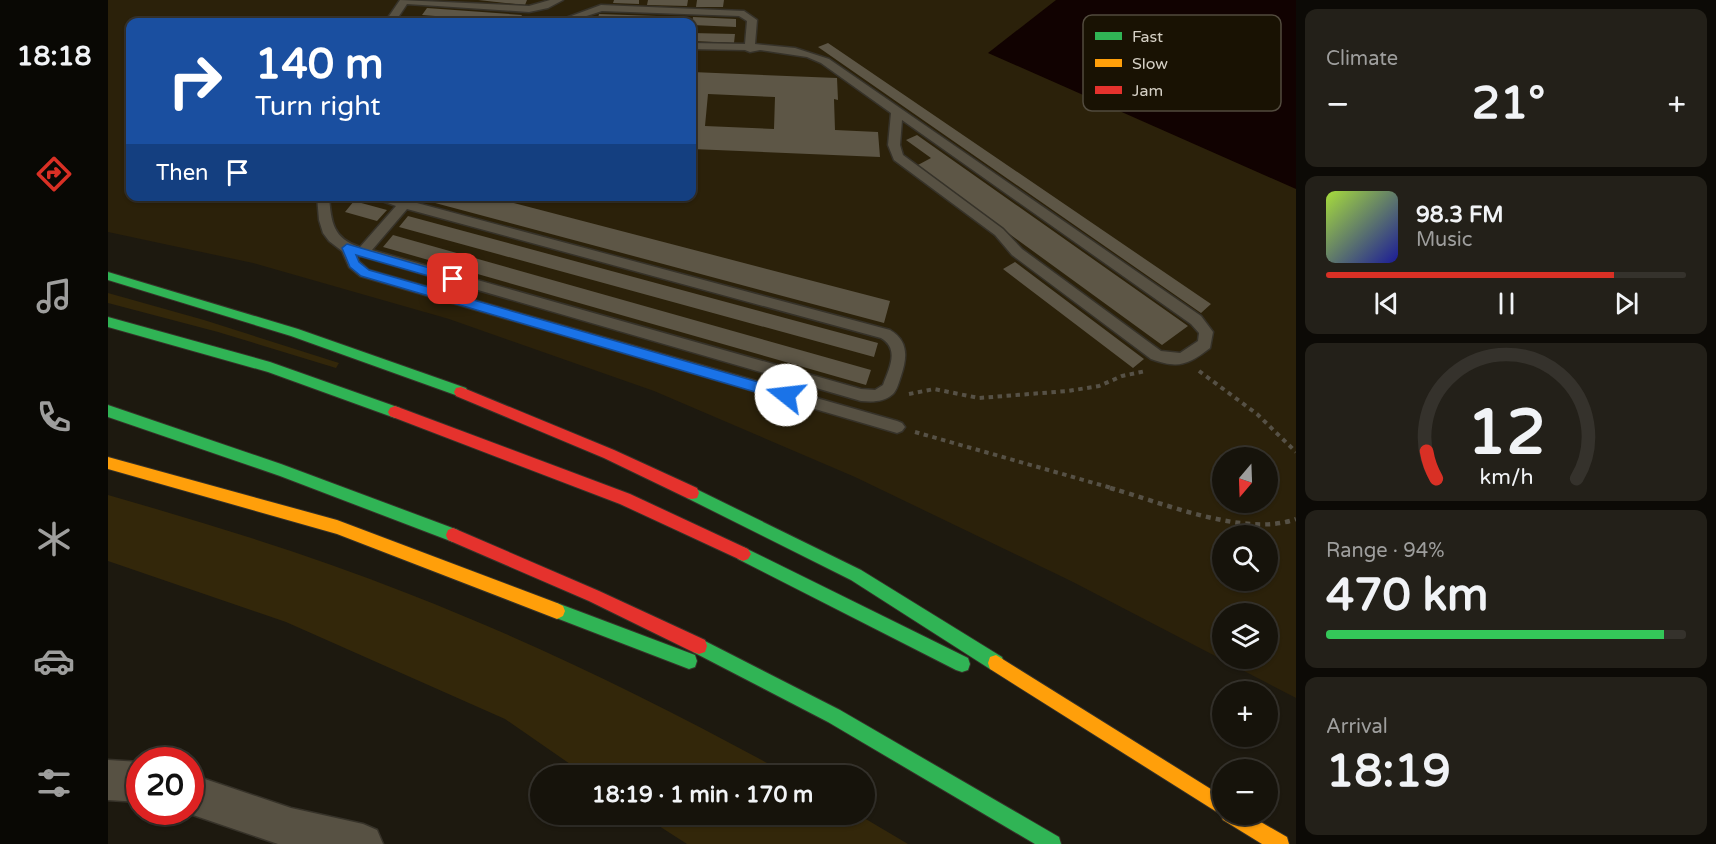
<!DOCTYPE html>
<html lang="en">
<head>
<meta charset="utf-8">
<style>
	body { margin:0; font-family:"Varela Round",sans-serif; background:#232019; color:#f1f3f6; height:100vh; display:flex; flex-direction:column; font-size:22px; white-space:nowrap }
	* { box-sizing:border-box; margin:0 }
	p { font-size:20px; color:#9e9e9d }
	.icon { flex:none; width:33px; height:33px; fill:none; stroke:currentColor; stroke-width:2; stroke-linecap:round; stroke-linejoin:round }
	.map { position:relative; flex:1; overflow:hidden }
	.details { display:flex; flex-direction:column; gap:9px; padding:9px; background:#0c0a06; width:420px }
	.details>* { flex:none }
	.guide { position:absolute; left:18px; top:18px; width:570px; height:183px; border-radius:12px; box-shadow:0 2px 4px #0004,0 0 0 2px #35322c; background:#1a4fa0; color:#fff; overflow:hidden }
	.needle { width:39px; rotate:199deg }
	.buttons { position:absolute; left:1104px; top:447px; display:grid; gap:12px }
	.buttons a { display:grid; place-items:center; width:66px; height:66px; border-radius:50%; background:#16130b; box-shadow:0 2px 4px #0004,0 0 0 2px #35322c; font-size:30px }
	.speed { position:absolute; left:18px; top:747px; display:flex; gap:12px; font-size:30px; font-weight:700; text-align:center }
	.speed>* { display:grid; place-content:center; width:78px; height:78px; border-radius:50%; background:#16130b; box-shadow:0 2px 4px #0004,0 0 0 2px #35322c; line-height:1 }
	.speed .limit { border:9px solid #d22; background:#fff; color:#111 }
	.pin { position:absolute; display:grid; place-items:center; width:51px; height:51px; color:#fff; margin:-26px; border-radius:12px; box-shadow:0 3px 9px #0006 }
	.me { position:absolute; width:66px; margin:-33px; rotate:286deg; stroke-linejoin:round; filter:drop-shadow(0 0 4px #0008) }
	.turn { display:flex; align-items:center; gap:21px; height:126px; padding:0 30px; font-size:27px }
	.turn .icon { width:78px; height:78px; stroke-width:2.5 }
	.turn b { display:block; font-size:42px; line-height:51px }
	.then { display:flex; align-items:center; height:57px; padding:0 30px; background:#0003; gap:12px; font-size:22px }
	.big { font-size:45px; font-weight:800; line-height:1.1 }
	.details .tile { flex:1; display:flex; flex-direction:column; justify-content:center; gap:9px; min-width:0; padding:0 21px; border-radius:12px; background:#232019 }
	.details .dial { align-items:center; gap:0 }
	.dial svg { height:156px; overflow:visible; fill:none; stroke:#35322c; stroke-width:7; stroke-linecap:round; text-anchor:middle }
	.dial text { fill:#f1f3f6; stroke:none }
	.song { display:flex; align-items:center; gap:18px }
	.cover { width:72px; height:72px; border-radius:9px; background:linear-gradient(135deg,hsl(80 70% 55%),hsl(240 70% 35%)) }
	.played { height:6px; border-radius:3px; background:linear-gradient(90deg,#d93025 80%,#35322c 80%) }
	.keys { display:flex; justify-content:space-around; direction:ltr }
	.heat { display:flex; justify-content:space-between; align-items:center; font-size:33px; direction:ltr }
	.charge { height:9px; border-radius:4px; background:linear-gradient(90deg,#34c759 94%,#35322c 0) }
	.trip { position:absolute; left:422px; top:765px; width:345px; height:60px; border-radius:30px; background:#16130b; box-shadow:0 2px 4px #0004,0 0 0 2px #35322c; font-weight:800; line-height:60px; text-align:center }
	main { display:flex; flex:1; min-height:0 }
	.menu { display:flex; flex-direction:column; width:108px; justify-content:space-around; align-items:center; background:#090804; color:#9e9e9d }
	.menu .icon { width:42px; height:42px }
	.menu .on { color:#d93025 }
	.menu b { font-size:27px; color:#f1f3f6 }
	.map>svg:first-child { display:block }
	.built { fill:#2b210a; fill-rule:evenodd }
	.green { fill:#33270a }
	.water { fill:#110201 }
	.building { fill:#5d5646; fill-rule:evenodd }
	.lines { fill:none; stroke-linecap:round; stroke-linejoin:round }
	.lane-casing { stroke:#363229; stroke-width:3 }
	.street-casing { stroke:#363229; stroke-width:3 }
	.fast-casing { stroke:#363229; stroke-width:2 }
	.slow-casing { stroke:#363229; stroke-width:2 }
	.jam-casing { stroke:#363229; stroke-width:2 }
	.path-far1 { stroke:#565146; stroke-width:4; stroke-dasharray:4.5 4.5; stroke-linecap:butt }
	.path { stroke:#565146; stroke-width:4.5; stroke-dasharray:5 5; stroke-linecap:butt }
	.lane { fill:#575143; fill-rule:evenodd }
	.street { fill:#575143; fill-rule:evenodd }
	.fast { fill:#30b455; fill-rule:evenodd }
	.slow { fill:#ff9f0a; fill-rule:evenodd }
	.jam { fill:#e5322d; fill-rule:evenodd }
	.route { fill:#1a73e8; stroke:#114b97; stroke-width:1.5 }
	.key { fill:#191203; stroke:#524b3e; stroke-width:1.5 }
	.key-label { font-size:16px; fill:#d6d1c6 }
</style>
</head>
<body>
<main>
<nav class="menu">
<b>18:18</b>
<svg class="icon on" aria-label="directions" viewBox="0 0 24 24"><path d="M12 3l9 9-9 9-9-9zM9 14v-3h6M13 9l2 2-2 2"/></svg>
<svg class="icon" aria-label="music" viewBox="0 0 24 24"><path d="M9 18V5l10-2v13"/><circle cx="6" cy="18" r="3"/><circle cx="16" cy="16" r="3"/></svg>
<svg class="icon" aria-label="phone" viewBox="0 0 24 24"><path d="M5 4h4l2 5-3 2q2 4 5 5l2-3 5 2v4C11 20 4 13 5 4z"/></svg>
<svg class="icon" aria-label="climate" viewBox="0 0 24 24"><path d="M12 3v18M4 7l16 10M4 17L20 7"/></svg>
<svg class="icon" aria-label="car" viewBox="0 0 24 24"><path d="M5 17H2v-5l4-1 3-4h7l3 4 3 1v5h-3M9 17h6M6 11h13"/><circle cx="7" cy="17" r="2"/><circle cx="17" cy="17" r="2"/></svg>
<svg class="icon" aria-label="filters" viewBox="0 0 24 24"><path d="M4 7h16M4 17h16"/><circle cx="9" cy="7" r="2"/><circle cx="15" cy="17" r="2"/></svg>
</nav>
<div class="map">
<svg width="1188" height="844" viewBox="0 0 1188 844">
	<rect width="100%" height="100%" fill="#1d190f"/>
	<path class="built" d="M0 0H1188V698L963 581 747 477 546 391 341 319 145 263 0 232ZM22 22H584V196H22ZM1114 458H1160V502H1114ZM1114 536H1160V580H1114ZM1114 614H1160V658H1114Z"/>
	<path class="green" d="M0 293 96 320 231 363 228 368 110 332 0 303Z
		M0 495C101 524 203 555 301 594 432 645 558 707 681 775H478L397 719 178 622 0 561Z
		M534 815H751L800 844H579Z"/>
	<path class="water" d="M948 0H1188V189L880 53Z"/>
	<path class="building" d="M370 0H419L417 5Z
		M506 0H531V4L505 3Z
		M540 0H580L579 6 539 5Z
		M589 0H616L615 7H588Z
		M319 8 414 15 410 22H405L314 15Z
		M491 14 578 17 577 22H489Z
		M585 17 628 19V27L584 25Z
		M584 33 627 34 626 43 584 41Z
		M720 43 1103 304 1093 313 710 47Z
		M584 72 729 78 730 100 726 99 727 130 770 132 772 157 584 149ZM600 94 667 97 666 129 597 126Z
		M809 135 1080 326 1054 345 808 166 823 158 798 140Z
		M301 196H379L782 301 776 323Z
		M246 201 279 210 269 221 237 212Z
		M300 216 770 343 766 357 291 227Z
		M285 235 763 370 758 385 275 247Z
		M907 262 1036 359 1025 368 895 269Z"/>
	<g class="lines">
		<g class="lane-casing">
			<path id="lane" d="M292 0 421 6 442 0H455L440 8 421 12 299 4 287 22H277Z
				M493 5 636 11 649 20 647 44 687 48 721 59 1093 316 1105 332 1102 348C1080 365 1070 369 1043 359L904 255 887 235 786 160 780 145 783 113 713 63 699 57 652 50 642 52 637 50 584 49V43L637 44 639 21 631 16 494 11 460 22H447ZM794 120 1083 324 1091 333 1090 341 1072 353 1053 351 914 249 895 229 795 155 792 145Z
				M209 196H221C223 222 225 239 252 247L288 206 260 196H283L782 330C801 341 799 358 793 376 791 382 789 390 785 394 776 402 765 402 753 401L249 255 251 261 261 270 789 421 794 423 797 427 794 431 789 433 252 276 241 267 234 251 221 241 215 233 211 220ZM299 209 773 338C792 349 781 369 775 385L767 390 753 389 264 250Z"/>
		</g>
		<g class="street-casing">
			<path id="street" d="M0 760 32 762V802L0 800Z
				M82 774 183 808 255 824 269 830 275 844H170L82 814 76 812H82Z"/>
		</g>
		<g class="fast-casing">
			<path id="fast" d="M0 272 190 329 358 388 360 392 358 396 353 397 183 336 0 280Z
				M0 317 162 362 292 408 294 412 292 416 287 418 160 372 0 327Z
				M0 405 173 464 350 530 352 535 350 540 345 542 172 476 0 417Z
				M584 487 753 570 894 657 896 663 894 669 888 671 882 669 743 580 579 498 577 493 579 488Z
				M635 547 860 658 862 664 860 670 854 672 848 670 630 559 627 554 630 549Z
				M449 603 587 655 589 661 587 667 581 669 443 616 441 611 443 606Z
				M591 638 732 710 951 837 953 844H927L720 722 585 652 583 646 585 640Z"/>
		</g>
		<g class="slow-casing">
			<path id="slow" d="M0 457 229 520 449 603 455 606 457 611 455 616 449 619 229 534 0 469Z
				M888 655 1114 796V814H1139L1179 837 1181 844H1154L1115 820 1112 814 882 669 880 663 882 657Z"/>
		</g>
		<g class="jam-casing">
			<path id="jam" d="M353 387 506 450 589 488 591 493 589 498 584 499 579 498 496 458 348 396 346 392 348 388Z
				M287 406 522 494 640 549 643 554 640 559 635 561 512 504 282 416 280 412 282 408Z
				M345 528 491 591 597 640 599 646 597 652 591 654 585 652 481 601 340 540 338 535 340 530Z"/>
		</g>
		<path class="path-far1" d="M1091 371 1149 414 1188 452
			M801 394 826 389 871 398 960 391 991 386 1014 376 1038 371
			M807 432 1007 489"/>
		<path class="path" d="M1002 488C1053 502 1137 538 1188 519"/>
		<use href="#lane" class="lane"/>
		<use href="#street" class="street"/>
		<use href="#fast" class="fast"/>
		<use href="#slow" class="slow"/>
		<use href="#jam" class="jam"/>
	</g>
	<path class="route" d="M239 244 349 276 351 279 345 283 248 255 251 262 261 270 678 390 685 395 678 401 253 276 242 267 234 248Z"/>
	<rect x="975" y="15" width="198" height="96" rx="9" class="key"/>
	<rect x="987" y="32" width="27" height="8" fill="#30b455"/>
	<rect x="987" y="59" width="27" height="8" fill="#ff9f0a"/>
	<rect x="987" y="86" width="27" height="8" fill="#e5322d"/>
	<g class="key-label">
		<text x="1024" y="42">Fast</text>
		<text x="1024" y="69">Slow</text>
		<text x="1024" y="96">Jam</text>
	</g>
</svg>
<div class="buttons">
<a><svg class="needle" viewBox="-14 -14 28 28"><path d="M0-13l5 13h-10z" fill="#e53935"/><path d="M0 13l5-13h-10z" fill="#9e9e9d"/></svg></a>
<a><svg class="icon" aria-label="search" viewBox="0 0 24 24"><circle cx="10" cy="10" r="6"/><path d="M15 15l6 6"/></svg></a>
<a><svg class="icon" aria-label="layers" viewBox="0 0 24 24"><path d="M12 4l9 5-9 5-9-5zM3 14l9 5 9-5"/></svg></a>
<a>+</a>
<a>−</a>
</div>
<div class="speed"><div class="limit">20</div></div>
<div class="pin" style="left:345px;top:279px;background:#d93025"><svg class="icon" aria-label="arrive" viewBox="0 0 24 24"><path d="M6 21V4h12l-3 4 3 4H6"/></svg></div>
<svg class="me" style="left:678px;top:395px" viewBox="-20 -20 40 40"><circle r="19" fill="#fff"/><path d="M0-13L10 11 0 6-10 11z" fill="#1a73e8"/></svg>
<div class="trip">18:19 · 1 min · 170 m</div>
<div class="guide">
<div class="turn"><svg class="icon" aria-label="right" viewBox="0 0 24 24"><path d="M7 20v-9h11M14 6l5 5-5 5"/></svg><div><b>140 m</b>Turn right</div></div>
<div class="then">Then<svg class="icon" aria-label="arrive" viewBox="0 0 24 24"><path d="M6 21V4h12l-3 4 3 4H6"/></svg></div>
</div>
</div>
<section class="details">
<div class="tile"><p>Climate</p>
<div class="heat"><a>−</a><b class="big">21°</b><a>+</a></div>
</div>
<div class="tile">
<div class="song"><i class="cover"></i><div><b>98.3 FM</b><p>Music</p></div></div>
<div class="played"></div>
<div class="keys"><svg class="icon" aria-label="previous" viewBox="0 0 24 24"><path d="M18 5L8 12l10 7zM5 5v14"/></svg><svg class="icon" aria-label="pause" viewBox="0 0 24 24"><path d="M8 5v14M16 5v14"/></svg><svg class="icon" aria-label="next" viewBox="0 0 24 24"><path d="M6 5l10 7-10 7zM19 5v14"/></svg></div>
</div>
<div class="tile dial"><svg viewBox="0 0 100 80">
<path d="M14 69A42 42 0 1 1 86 69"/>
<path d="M14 69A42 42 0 0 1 9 55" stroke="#d93025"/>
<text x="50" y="56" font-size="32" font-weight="700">12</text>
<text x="50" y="72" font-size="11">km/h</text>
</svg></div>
<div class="tile"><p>Range · 94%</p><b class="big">470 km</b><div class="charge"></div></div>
<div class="tile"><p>Arrival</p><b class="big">18:19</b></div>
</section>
</main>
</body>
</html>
